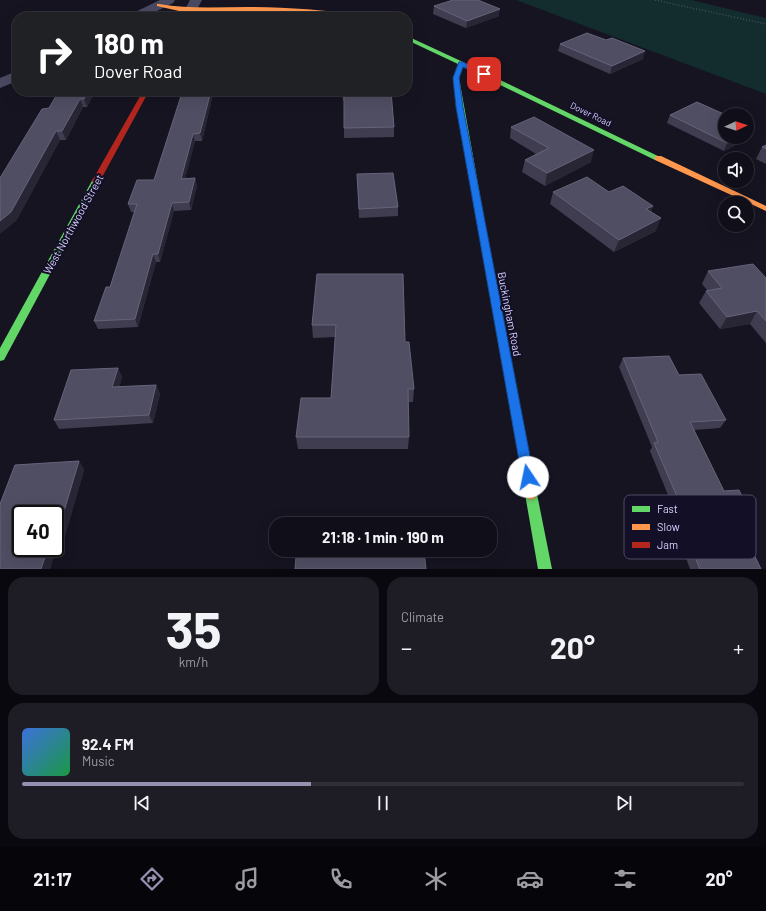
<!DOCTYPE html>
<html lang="en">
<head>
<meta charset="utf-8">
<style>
	body { margin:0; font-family:Barlow,sans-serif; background:#1e1d26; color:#f1f3f6; height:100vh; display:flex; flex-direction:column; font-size:15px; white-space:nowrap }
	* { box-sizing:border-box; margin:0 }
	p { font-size:13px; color:#9c9ca2 }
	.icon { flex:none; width:22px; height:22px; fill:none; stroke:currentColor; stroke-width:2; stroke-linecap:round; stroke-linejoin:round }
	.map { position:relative; height:569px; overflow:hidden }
	.panel { display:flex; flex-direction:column; gap:8px; padding:8px; background:#09080e; flex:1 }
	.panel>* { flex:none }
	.hud { position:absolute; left:12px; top:12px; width:400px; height:84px; border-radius:16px; box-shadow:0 4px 16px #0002,0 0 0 1px #302f38; background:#202124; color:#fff; overflow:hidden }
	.needle { width:26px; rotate:86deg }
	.buttons { position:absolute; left:718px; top:108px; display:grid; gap:8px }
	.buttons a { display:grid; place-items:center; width:36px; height:36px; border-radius:50%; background:#100f19; box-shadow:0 4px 16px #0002,0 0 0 1px #302f38; font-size:20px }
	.speed { position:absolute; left:12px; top:505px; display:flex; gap:8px; font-size:20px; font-weight:700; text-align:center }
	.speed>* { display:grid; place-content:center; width:52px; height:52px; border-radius:50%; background:#100f19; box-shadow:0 4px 16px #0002,0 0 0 1px #302f38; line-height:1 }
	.speed .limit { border:2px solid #111; border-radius:6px; background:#fff; color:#111 }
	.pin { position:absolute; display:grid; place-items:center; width:34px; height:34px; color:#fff; margin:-17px; border-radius:8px; box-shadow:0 2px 6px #0006 }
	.me { position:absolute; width:44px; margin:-22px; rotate:349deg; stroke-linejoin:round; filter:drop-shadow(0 0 3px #0008) }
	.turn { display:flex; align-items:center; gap:14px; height:84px; padding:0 16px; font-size:18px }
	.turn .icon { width:52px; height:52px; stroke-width:2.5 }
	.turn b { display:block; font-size:28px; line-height:34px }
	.big { font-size:30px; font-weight:700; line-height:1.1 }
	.panel .card { flex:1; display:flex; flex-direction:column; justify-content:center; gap:6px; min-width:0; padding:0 14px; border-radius:16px; background:#1e1d26 }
	.panel .dial { align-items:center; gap:0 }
	.dial b { font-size:52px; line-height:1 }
	.song { display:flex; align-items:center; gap:12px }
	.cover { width:48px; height:48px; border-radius:6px; background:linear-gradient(135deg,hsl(220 70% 55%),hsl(140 70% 35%)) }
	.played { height:4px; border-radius:2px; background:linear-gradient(90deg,#9591b1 40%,#302f38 40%) }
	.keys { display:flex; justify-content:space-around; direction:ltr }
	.heat { display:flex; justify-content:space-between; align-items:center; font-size:22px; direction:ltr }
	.panel .tiles { flex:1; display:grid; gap:8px; grid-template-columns:1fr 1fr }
	.card:last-child { grid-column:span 2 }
	.trip { position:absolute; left:269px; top:517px; width:228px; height:40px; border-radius:16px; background:#100f19; box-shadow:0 4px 16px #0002,0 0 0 1px #302f38; font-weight:700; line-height:40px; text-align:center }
	.tab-bar { display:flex; height:64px; justify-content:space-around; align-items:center; background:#06060a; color:#9c9ca2 }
	.tab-bar .icon { width:28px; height:28px }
	.tab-bar .on { color:#9591b1 }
	.tab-bar b { font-size:18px; color:#f1f3f6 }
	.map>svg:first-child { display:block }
	.green { fill:#132c2d }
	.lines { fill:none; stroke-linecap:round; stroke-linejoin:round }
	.path { stroke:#44505f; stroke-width:1.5; stroke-dasharray:1 2; stroke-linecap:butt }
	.street { fill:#4a4962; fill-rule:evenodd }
	.fast { fill:#63d668; fill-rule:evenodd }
	.slow { fill:#ff974d; fill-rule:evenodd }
	.jam { fill:#b3261e; fill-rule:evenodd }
	.wall { fill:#403d50; fill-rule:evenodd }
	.shaded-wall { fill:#282635 }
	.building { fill:#504e63; stroke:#66637b }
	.route { fill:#1a73e8; stroke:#114b97 }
	.labels { text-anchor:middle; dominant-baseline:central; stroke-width:4; stroke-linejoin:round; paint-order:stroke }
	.far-street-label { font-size:9px; fill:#d9d4ff; stroke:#130f26 }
	.street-label { font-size:11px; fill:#d9d4ff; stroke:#130f26 }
	.key { fill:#130f26; stroke:#4e4a67; stroke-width:1 }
	.key-label { font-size:11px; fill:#d9d4ff }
</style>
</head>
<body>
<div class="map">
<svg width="766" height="569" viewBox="0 0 766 569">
	<rect width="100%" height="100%" fill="#161421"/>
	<path class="green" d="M516 0H691L766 18V94Z"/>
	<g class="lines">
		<path class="path" d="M655 0 766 24"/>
		<path class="street" d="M160 0H175L173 3 145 17H129L131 14Z
			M190 0H202L193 17H181Z
			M17 71V81L0 88V78Z"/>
		<path class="fast" d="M407 36 463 62 662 158 661 160H655L463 67 459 78 490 251 489 253H483L453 78 458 64 407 40Z
			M93 179H96L100 181 4 360 0 361V348Z
			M531 488 535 490 537 494 552 569H538L525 494 527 490Z"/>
		<path class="slow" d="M159 4C188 9 218 7 248 7 286 7 323 10 361 15L364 17 293 11H179L157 6V4Z
			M655 156H661L766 206V211L655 160Z
			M486 248 490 251 537 494 535 498 531 500 527 498 525 494 482 251Z"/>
		<path class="jam" d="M143 91H149L100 181 96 183H93L92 181Z"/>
	</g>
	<path class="wall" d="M434 6 499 16 466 28 433 14Z
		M560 44 643 59 610 74 558 51Z
		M59 91H95L87 107H83L66 140H60L16 221 49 108Z
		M185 91H219L218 94H213L202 141H195L185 178H195L197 186 191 210 174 211 160 262H156L138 327 98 329 94 321 110 287 135 212H131L128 204 154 180Z
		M342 91H391L394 127V137L344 138V101H343Z
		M670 115 754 128 751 137 724 151 667 123Z
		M511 127 591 162 545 186 522 172 525 160 536 154 510 138Z
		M766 145V164L756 159 762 147Z
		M357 174 398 207V216L359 218Z
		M553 192 653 206 651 212 656 231 614 252 550 204Z
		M708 271 766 278V343L750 324 720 329 699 303 706 291 707 290 702 284Z
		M317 274 405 342 414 389 413 402H408L409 437 408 449H298L296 437 331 398 335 337 313 338 312 325Z
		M623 358 679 375 726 420 720 428 694 430 724 491 752 518 746 526H740L761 569H690L686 558 691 551 650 451 652 447 619 367Z
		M118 368 122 377 119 387 156 385 160 394 153 423 59 429 54 420Z
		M79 461 84 470 62 546H57L50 569H0V504L15 465ZM21 514H55V548H21Z"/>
	<path class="shaded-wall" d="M500 9 499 16 466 28 467 21Z
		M645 51 643 59 610 74 612 66Z
		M88 91H95L87 107 84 99Z
		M211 91H213V94L202 141 200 133Z
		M80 99 83 107 66 140 62 131Z
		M754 128 751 137 724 151 727 143 738 137H747V132Z
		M56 131 60 140 16 221 0 234V221Z
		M193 134 195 141 183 187 181 179Z
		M594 150 591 162 545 186 547 173Z
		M195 178 197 186 191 210 189 202Z
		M172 203 174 211 160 262 158 254Z
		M653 206 649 218 646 209Z
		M661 218 656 231 614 252 619 240Z
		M153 254 156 262 138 327 135 319Z
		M757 311 750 324 720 329 727 317Z
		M118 368 122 377 117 396 112 387Z
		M156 385 160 394 153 423 149 415Z
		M79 461 84 470 62 546 56 538Z
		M55 544 57 546 50 569H41L48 548H55Z"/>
	<path class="building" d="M453 0H478L500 9 467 21 434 6Z
		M587 33 606 40 612 38 645 51 612 66 560 44Z
		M59 91H88L84 99H80L62 131H56L11 212 0 221V178L42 109 49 108Z
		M185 91H211L200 133 193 134 181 179 195 178 189 202 172 203 158 254H153L135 319 94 321 106 287H110L137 204H128L137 180H154L181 96H183Z
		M342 91H391L394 127 344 128V92H342Z
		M697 102 726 115H725V137H738L727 143 670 115Z
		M534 117 594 150 547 173 525 160 549 148 511 127Z
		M747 125 754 128 747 132Z
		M766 145V149L762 147Z
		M393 173 398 207 359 209 357 174Z
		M587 177 609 192 623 186 653 206 646 209 661 218 619 240 553 192Z
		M753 264 766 278V321L757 311 727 317 706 291 722 288 708 271Z
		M317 274H403L405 342H409L414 389H408L409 437H296L301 398H331L336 325H312Z
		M669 356 679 375 701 374 726 420 690 422 724 491 739 490 752 518 737 519 761 569H700L692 550H700L654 443 658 442 623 358Z
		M118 368 112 387 156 385 149 415 54 420 71 370Z
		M79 461 56 538H55V514H21V548H48L41 569H0V504L15 465Z
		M424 551 426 569H295L296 557Z"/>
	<path class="route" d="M459 62H463L487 74 482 76 463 67 459 78 463 107 534 477 532 480 528 482 524 480 522 477 456 107 453 78Z"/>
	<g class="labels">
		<g class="far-street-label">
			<text transform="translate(591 114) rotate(26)">Dover Road</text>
		</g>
		<g class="street-label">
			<text transform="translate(73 224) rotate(-61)">West Northwood Street</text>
			<text transform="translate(510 314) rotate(79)">Buckingham Road</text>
		</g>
	</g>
	<rect x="624" y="495" width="132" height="64" rx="6" class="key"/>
	<rect x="632" y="506" width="18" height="6" fill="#63d668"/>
	<rect x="632" y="524" width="18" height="6" fill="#ff974d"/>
	<rect x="632" y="542" width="18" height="6" fill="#b3261e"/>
	<g class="key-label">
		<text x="657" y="513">Fast</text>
		<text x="657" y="531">Slow</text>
		<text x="657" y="549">Jam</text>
	</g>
</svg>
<div class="buttons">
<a><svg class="needle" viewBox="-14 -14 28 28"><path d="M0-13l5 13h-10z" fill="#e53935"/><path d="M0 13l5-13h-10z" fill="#9c9ca2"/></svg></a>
<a><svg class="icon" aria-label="sound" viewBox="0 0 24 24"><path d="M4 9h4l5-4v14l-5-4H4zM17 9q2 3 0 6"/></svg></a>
<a><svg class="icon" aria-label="search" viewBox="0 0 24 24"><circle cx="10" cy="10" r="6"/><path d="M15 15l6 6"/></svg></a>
</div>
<div class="speed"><div class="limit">40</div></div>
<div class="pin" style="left:484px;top:74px;background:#d93025"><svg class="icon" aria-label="arrive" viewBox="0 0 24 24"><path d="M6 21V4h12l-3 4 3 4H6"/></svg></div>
<svg class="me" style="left:528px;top:477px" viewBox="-20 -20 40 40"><circle r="19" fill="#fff"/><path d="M0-13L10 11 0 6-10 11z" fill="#1a73e8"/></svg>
<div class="trip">21:18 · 1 min · 190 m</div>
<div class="hud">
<div class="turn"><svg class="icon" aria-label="right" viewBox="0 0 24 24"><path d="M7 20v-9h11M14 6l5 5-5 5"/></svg><div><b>180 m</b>Dover Road</div></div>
</div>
</div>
<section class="panel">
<div class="tiles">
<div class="card dial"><b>35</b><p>km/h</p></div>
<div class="card"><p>Climate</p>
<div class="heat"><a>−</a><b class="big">20°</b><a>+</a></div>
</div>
<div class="card">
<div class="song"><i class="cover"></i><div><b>92.4 FM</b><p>Music</p></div></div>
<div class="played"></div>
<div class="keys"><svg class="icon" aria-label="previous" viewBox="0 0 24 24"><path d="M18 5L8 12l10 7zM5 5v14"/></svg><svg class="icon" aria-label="pause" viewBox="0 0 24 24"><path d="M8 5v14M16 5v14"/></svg><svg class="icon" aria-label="next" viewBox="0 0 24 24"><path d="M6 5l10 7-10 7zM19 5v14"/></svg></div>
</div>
</div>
</section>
<nav class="tab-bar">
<b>21:17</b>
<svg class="icon on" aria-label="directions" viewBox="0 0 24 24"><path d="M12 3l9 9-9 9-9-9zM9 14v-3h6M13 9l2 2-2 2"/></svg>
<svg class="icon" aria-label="music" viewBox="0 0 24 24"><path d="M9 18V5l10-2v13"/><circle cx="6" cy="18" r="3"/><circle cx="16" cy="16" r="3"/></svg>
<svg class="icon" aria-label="phone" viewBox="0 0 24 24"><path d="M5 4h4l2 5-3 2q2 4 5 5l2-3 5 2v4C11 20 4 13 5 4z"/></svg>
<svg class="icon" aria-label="climate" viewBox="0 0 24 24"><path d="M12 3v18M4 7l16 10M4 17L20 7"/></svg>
<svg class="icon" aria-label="car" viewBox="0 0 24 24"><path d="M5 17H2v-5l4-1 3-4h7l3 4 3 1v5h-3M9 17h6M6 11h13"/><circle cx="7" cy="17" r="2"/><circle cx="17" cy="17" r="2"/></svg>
<svg class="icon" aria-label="filters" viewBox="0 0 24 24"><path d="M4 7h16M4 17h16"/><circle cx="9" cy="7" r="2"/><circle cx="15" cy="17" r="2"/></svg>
<b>20°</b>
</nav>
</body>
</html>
